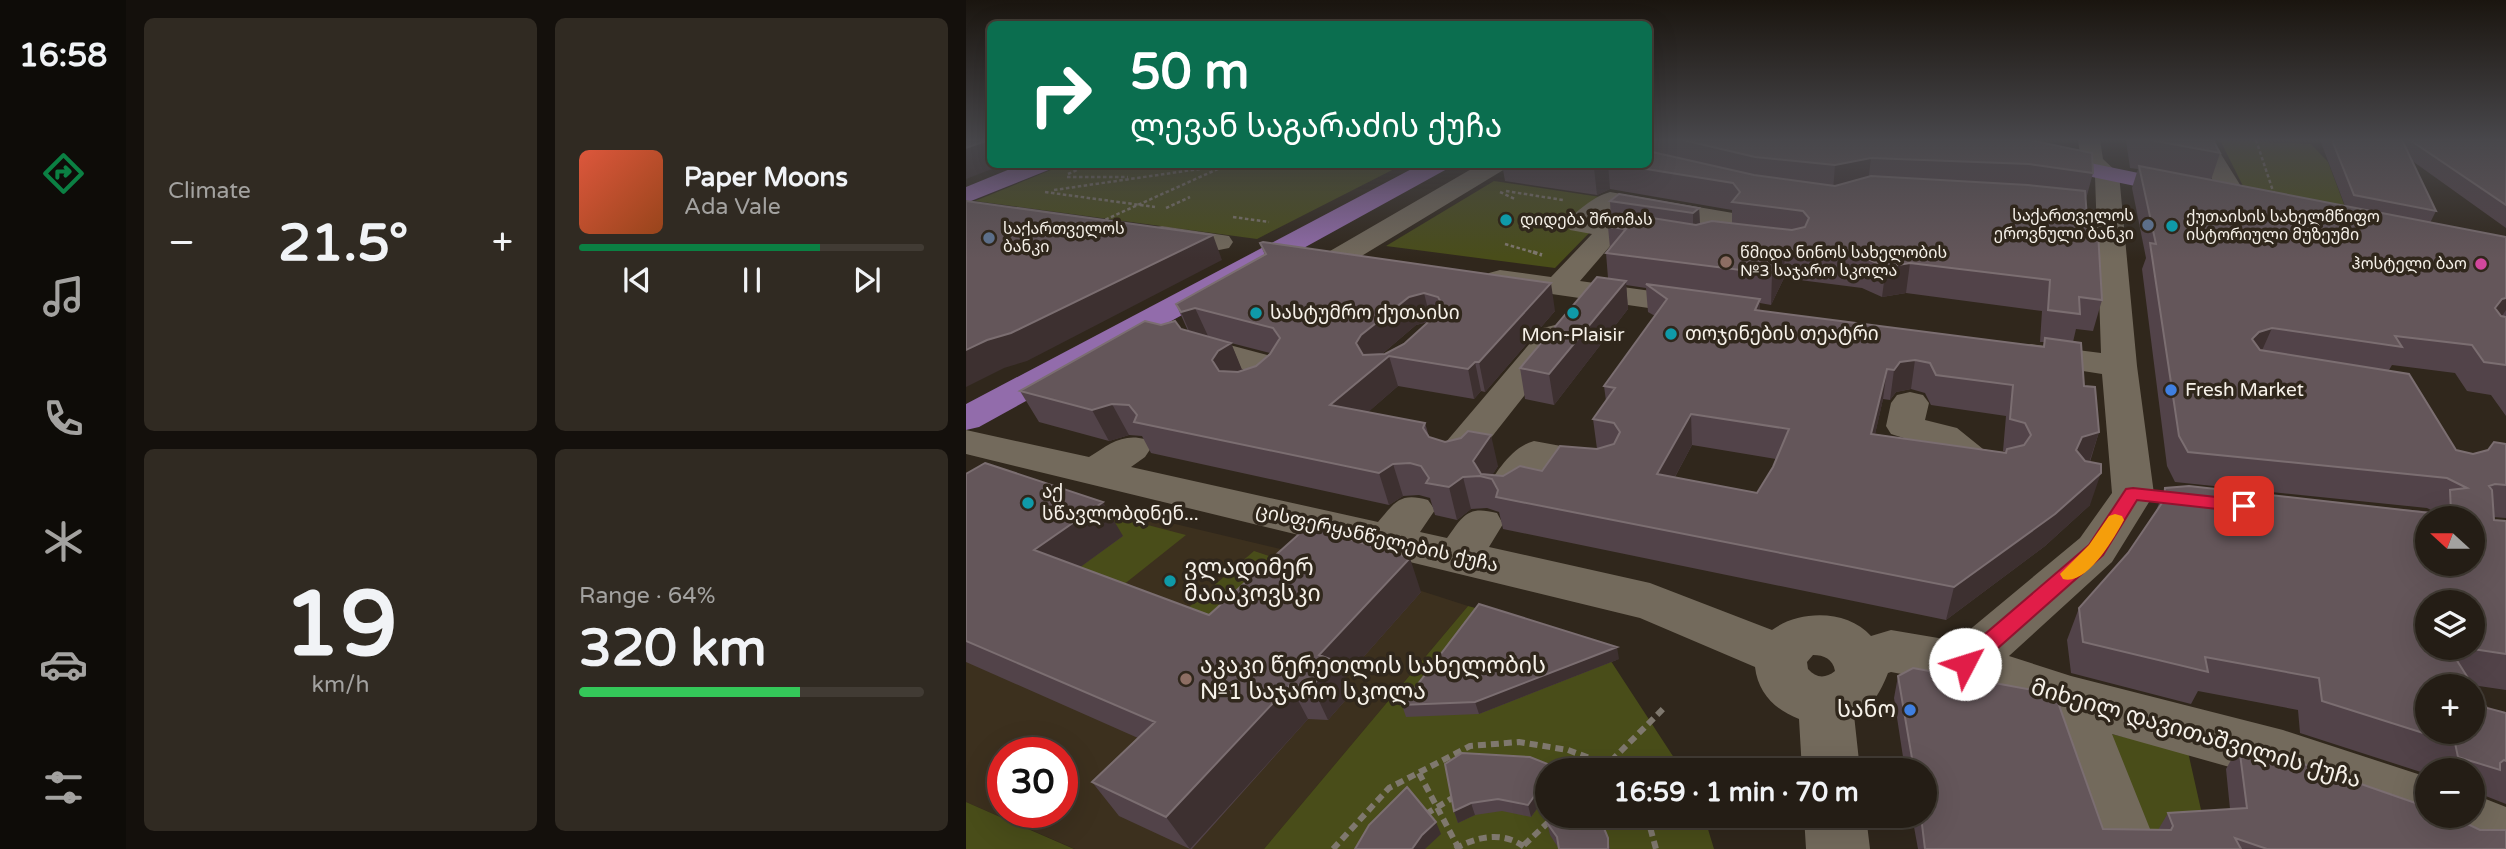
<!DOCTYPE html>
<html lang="en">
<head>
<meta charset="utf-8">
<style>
	body { margin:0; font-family:"Varela Round","Noto Sans Georgian",sans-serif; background:#302a22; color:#f1f3f6; height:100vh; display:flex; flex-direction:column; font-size:26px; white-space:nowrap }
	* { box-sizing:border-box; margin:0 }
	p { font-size:23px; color:#a3a2a0 }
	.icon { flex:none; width:38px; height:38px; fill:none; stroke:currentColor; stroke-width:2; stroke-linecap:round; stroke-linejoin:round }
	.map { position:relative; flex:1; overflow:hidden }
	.panel { display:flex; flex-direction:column; gap:18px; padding:18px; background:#14100c; width:840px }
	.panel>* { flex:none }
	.guide { position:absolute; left:21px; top:21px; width:665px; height:147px; border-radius:10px; box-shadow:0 7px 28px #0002,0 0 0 2px #413b34; background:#0b6e4f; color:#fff; overflow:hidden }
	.needle { width:46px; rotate:291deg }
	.buttons { position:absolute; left:1449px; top:506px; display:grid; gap:14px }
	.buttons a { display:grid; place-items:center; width:70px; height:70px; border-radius:50%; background:#241d15; box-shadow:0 7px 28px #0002,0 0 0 2px #413b34; font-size:35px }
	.speed { position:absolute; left:21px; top:737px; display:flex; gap:14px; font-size:35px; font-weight:700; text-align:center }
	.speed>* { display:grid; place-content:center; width:91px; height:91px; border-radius:50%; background:#241d15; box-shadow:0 7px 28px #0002,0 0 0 2px #413b34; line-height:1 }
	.speed .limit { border:10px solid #d22; background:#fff; color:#111 }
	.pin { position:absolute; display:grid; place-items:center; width:60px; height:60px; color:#fff; margin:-30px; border-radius:14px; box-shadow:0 4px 10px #0006 }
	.me { position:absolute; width:77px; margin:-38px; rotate:50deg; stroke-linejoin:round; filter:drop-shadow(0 0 5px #0008) }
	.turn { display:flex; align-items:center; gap:24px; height:147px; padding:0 28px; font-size:32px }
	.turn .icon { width:91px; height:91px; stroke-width:2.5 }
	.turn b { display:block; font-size:49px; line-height:60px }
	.big { font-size:52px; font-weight:800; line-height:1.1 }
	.panel .tile { flex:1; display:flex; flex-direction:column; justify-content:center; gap:10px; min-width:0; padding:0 24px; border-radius:10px; background:#302a22 }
	.panel .dial { align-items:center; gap:0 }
	.dial b { font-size:91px; line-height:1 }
	.song { display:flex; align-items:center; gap:21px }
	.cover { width:84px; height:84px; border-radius:10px; background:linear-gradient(135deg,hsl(10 70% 55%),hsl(20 70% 35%)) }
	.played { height:7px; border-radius:4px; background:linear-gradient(90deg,#0b8043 70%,#413b34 70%) }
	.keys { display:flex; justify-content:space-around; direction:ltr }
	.heat { display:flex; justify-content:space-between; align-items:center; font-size:38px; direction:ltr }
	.charge { height:10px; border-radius:5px; background:linear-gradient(90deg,#34c759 64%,#413b34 0) }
	.panel .tiles { flex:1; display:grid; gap:18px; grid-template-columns:repeat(2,1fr) }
	.trip { position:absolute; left:569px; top:758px; width:402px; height:70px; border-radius:35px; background:#241d15; box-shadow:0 7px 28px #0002,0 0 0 2px #413b34; font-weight:800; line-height:70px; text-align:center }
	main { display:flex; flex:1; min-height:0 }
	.menu { display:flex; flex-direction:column; width:126px; justify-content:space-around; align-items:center; background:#0e0c08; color:#a3a2a0 }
	.menu .icon { width:49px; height:49px }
	.menu .current { color:#0b8043 }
	.menu b { font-size:32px; color:#f1f3f6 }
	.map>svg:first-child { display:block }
	.built { fill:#3c301e; fill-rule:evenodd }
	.green { fill:#494d19 }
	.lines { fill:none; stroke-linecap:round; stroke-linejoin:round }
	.path-far2 { stroke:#7f786e; stroke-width:2.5; stroke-dasharray:3.5 2.5; stroke-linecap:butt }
	.path-far1 { stroke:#7f786e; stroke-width:3.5; stroke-dasharray:4.5 2.5; stroke-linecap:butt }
	.path { stroke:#7f786e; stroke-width:6; stroke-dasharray:8 5; stroke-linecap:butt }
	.minor { fill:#736a5c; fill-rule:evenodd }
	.major { fill:#926cab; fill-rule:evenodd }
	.wall { fill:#524349; fill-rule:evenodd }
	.shaded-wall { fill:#3d3030 }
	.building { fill:#64565a; stroke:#7b6e71; stroke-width:2; fill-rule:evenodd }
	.route { fill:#e11d48; stroke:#92132f; stroke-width:2 }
	.slow { fill:#f59e0b }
	.culture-dot { fill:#0f9aa8; stroke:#30271c; stroke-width:2.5 }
	.service-dot { fill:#5c6f8a; stroke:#30271c; stroke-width:2.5 }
	.education-dot { fill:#8d6e63; stroke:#30271c; stroke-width:2.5 }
	.hotel-dot { fill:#d1479c; stroke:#30271c; stroke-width:2.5 }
	.shop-dot { fill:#3f7fe0; stroke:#30271c; stroke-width:2.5 }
	.labels { text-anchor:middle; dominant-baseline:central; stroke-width:7; stroke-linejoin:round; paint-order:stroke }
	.far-poi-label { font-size:16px; fill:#f6f1e9; stroke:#30271c; text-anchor:start }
	.poi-label { font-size:19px; fill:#f6f1e9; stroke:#30271c; text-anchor:start }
	.street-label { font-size:19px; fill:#f6f1e9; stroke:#30271c }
	.near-poi-label { font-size:23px; fill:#f6f1e9; stroke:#30271c; text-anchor:start }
	.near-street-label { font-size:23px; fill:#f6f1e9; stroke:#30271c }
</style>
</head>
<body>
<main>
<nav class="menu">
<b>16:58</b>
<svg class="icon current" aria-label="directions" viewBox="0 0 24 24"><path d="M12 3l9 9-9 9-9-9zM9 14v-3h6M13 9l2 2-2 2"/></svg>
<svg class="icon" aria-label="music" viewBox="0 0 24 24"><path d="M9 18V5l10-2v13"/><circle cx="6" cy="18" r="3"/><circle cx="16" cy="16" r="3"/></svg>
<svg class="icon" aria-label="phone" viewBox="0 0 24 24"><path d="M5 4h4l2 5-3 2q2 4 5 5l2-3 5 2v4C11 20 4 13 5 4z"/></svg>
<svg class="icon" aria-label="climate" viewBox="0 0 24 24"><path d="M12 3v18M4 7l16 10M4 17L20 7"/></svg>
<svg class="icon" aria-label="car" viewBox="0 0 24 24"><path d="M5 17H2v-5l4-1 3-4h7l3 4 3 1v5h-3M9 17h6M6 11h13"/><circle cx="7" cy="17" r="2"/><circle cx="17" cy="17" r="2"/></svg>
<svg class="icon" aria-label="filters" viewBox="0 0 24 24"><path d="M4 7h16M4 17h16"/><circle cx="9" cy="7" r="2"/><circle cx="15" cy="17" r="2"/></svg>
</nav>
<section class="panel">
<div class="tiles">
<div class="tile"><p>Climate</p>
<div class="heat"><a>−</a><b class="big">21.5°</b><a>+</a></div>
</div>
<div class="tile">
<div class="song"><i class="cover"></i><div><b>Paper Moons</b><p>Ada Vale</p></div></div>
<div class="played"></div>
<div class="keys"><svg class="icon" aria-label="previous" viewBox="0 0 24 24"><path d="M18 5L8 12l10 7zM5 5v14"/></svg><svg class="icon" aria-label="pause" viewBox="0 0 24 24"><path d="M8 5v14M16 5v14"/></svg><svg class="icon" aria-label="next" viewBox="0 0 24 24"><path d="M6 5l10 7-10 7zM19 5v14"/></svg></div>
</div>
<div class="tile dial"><b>19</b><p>km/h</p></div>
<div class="tile"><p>Range · 64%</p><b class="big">320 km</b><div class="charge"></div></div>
</div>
</section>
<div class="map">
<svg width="1540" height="849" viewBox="0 0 1540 849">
	<rect width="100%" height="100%" fill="#30271c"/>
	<path class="built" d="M83 494 356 559 502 606 298 849H109L0 802V521ZM37 752H96V812H37Z"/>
	<path class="green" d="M1254 140 1345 144 1362 162 1381 212 1281 194Z
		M97 165H436L291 239 9 201Z
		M528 181 641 198 626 230 589 268 420 246Z
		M78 498 220 535 137 601 91 584Z
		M288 551 345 570 262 649 201 626Z
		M502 606 619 638 637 649 716 770H581V816H738L748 849H298Z
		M1141 733 1222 752 1240 832 1183 835Z
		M0 802 108 849H0Z"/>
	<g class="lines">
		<path class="path-far2" d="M1290 140 1309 197
			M368 164 404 169
			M102 174 124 164
			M101 177H162
			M88 190 261 165
			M540 191 597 200
			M79 192 189 207
			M534 192 549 199
			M200 208 224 197
			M267 217 303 222
			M134 222 254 168
			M539 244 573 254"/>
		<path class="path-far1" d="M567 252 576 255"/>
		<path class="path" d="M636 770 697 709
			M453 773 492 847
			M460 814 488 797
			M681 816 690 849
			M558 845 589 816
			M367 849 423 788 504 746 553 742 602 750 642 765 647 770
			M489 849C513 835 539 831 561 849"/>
		<path class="minor" d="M1112 140H1134L1137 159 1153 174 1171 366 1188 494 1146 562 1043 656 1105 676 1317 730 1461 777V816H1507V794L1540 807V849H1493L1466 837 1465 834 1461 835 1317 782 1146 734 1192 849H1128L1083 715 998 686 925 672 922 673C914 693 907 706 888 715L894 770H836L833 719C809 710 792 693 789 667L674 618 0 454V430L123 457C142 445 156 433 179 439L185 448 179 457 165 467 412 522C429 502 434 492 462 500L469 510 454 532 481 538C497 516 501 505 531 513L537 524 523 547 684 583 806 630C833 610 881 609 905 636L925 630 990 641 1114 538 1146 493 1136 374 1053 361 1048 354 1053 347 1065 344 1135 353 1129 176 1115 161ZM847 655C858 655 867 659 869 671 859 679 850 678 842 669L841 662Z
			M1240 141 1248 143 1283 199 1279 204 1270 207 1261 204 1257 199 1229 148 1232 143Z
			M514 164H542L539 169 384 263 374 266 364 263 360 257 364 251Z
			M644 192 767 213 771 219C760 234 753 249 732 244L728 238 740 224 649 208 635 220 704 231 708 237 704 243 694 245 651 238 614 281 742 299 747 306 742 313 731 315 523 285 519 279 523 273 534 270 585 277 626 234 604 230 600 224C609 211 629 196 644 192Z
			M196 226 263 236 267 242 263 248 253 250 186 240 182 234 186 228Z
			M589 325 601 328 606 335 502 467 488 471 474 467 468 458 474 449 577 328Z
			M241 339 316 359 322 366C313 390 291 405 266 399L261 391 266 383 283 371 229 356 224 349 229 342Z
			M944 392 957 395 963 403 959 420 991 428 1017 449 1049 456 1055 465 1049 474 1035 478 991 469 963 446 925 434 920 426 925 403 931 395Z
			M568 441 649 456 655 465 649 474 635 478 578 468C561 492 556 513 523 504L517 494C529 474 545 447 568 441Z
			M838 816H900L904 849H840Z"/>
		<path class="major" d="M969 140H1012L1221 183 1230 185 1233 190 1230 195 1221 197 980 146 972 145Z
			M56 164H88L85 169 0 203V187Z
			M455 164H484L481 169 13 427 0 430V404Z"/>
	</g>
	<path class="wall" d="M682 140H1077L1076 143 1127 173 1120 199 1122 231 1136 300 1127 331 1110 329 1107 342 1118 386 1133 432 1124 462V505L1079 546 980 620 537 529 533 512 521 508 505 509 491 520 469 515 464 498 453 495 437 496 423 505 185 453 176 436 163 435 143 441 73 422 54 391 215 329 222 331 210 304 299 255 294 243 589 311 519 392 515 391 508 399 432 386 402 412 459 423 463 437 532 466 526 475 537 476 576 471 631 449 627 419 640 401 638 386 689 316 682 312 680 288 660 285 662 309 588 405 559 399 554 368 642 278 640 253 644 248 642 227 649 219H645L644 201 733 208 734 224 766 223V210L644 189 631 195 539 181 536 164H682ZM818 278 896 288 916 297 940 293 1076 311 1074 342H1078L1077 347 794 311V303L805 305ZM462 322 438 344 419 354H416L450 325ZM265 343 304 353 290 366 276 371ZM945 389 959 393 965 405 1040 416 1037 451 1040 452V453L909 434 917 399 924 400 930 392ZM726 445 810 459 807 467 791 493 709 477Z
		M1160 140H1247L1254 153 1245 180 1379 206 1354 140H1540V228L1445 160 1470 211 1464 223 1540 237V416L1525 395 1501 391 1489 373 1426 365 1423 370 1490 450 1507 454 1540 444V518L1527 517 1528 520 1540 521V690L1506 685 1521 708 1540 713V804L1512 793 1507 799V770H1461V774L1334 733 1332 710 1232 691 1225 704 1105 673 1101 640 1113 608 1162 553 1190 511 1199 488 1469 512 1461 508 1209 482 1201 466 1176 269 1180 258 1166 188 1172 169 1164 168ZM1507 602V648H1461Z
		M0 474 157 536 114 567 243 615 455 592 377 680 384 695 362 720 342 719 226 849H224L153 816 126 782 172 738 0 662Z
		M653 659 513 714 440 717 436 705Z
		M932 676 1137 829 1192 830 1202 813 1264 809 1260 769 1273 746 1514 830 1540 849H952L946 816H959V770H939L928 698Z
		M479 764 589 767 590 770H581V795L565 817 536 811 509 815 492 823 488 811Z
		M581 823 642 838 644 849H593L584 835Z"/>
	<path class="shaded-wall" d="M22 140H24V164H39L0 179V148Z
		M905 158 902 183 867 191 869 165Z
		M639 164H642L644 189 631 195 628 168Z
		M733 208 734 226 727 231V213Z
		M247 235 256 260 61 361 38 368 0 387V350Z
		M819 249 818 278 805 305 806 274Z
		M944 263 940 293 916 297 920 267Z
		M660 281 662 309 588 405 583 374Z
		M585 283 589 311 519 392 513 362Z
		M458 293 465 321 450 325 404 364 399 373 390 343 395 335 443 297Z
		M1540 298V310L1532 322 1529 308 1536 299Z
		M794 299V328L789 310Z
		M229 308 242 336 227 340 215 312Z
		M1306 328 1294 355 1286 339 1293 332Z
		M265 343 277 372 259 390 246 360 252 351Z
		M423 356 432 386 375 436 364 405Z
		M949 360 945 389 930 392 924 400 928 370 934 362Z
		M509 362 515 391 508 399 502 369Z
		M921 369 917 399 902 465 905 434Z
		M146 404 163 435 143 441 126 410Z
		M725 414 726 445 693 506 691 474Z
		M1133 432 1123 463 1107 469 1110 450 1116 437Z
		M525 435 532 466 524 479 514 476 507 461Z
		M427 464 437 496 423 505 413 473Z
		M1135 473 1124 505 1079 546 980 620 988 587Z
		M497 477 505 509 491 520 483 487Z
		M137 502 157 536 91 584 68 550Z
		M444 558 455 592 377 680 384 695 362 720 346 686 353 655Z
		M651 647 653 659 513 714 509 702Z
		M324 685 342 719 224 849 200 817Z
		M581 778V795L565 817 562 805Z
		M505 803 509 815 492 823 488 811Z
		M470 822 475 834 459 849H446L456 835Z"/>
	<path class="building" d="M0 140H22L0 148Z
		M717 140H1064L1126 153 1127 173 1063 164 905 158 869 165 789 157Z
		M1185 140H1247L1254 153Z
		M1366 140H1436L1470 211 1388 195Z
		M1444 140H1540V205Z
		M682 151 788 175 869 186 905 176 1062 185 1119 191 1122 231 1132 232 1136 300 1113 297 1114 314 1082 310 1084 280 944 263 920 267 899 258 819 249 806 274 640 253 660 229 642 227 655 213 730 225 746 221 826 230 839 227 843 218 837 211 766 202 774 192 767 183 649 164H682Z
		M602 164H639L628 168Z
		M1173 166 1540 237V298L1536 299 1529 308 1535 316 1540 317V365L1518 362 1506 345 1429 336 1436 347 1306 328 1293 332 1286 339 1294 350 1443 374 1490 450 1507 454 1522 450 1528 442 1540 444V485L1529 484 1523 486 1526 490 1528 520 1540 521V654L1500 648H1507V602H1461V648H1483L1521 708 1540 713V761L1538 760 1534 763V770L1492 757 1489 743 1356 701 1353 678 1239 657 1242 672 1117 642 1113 608 1162 553 1198 500 1199 488 1223 486 1482 515 1485 512 1484 490 1501 488 1481 478 1222 452 1213 436 1184 243 1190 244ZM1461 518H1507V564H1461ZM1461 686H1507V732H1461Z
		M653 194 733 208 727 213 644 201Z
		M0 201 247 235 45 333 21 340 0 350Z
		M297 242 585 283 513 362H509L502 369 423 356 364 405 459 423 457 428 463 437 479 442 495 438 502 431 525 435 507 461 515 474 537 476 554 466 576 471 594 446 631 449 648 444 654 432 648 423 627 419 649 388 638 386 701 299 680 284 794 299 789 310 1078 347 1079 338 1115 343 1118 386 1129 387 1133 432 1116 437 1110 450 1119 461 1135 464V473L1089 514 988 587 530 497 532 490 526 479 514 476 497 477 483 487 460 483 463 478 455 466 444 463 427 464 413 473 168 422 171 415 163 405 146 404 126 410 54 391 179 321 195 325 209 321 215 329 265 343 252 351 246 360 253 371 272 372 290 366 304 354 314 338 307 328 229 308 215 312 210 304 300 254 294 243ZM458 293 472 297 477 306 471 314 438 344 419 354 397 355 390 343 395 335 443 297ZM949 360 964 363 970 375 1047 385 1044 419 1059 423 1065 435 1058 445 1041 449 1040 453 905 434 921 369 928 370 934 362ZM725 414 823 429 807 467 791 493 691 474Z
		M631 277 660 281 583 374 554 368Z
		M19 463 137 502 68 550 243 615 342 526 444 558 353 655 369 661 346 686 324 685 200 817 126 782 189 722 0 641V474Z
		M513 604 651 647 509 702 436 705Z
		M947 668 1089 694 1137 829 1205 830 1207 826 1202 813 1281 808 1273 746 1332 762 1461 807V816H1485L1514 830H1540V849H1301L1269 838 1275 849H959L955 816H959V770H948L932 676Z
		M496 753 564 757 589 767 587 770H581V778L562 805 532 799 505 803 488 811 479 764Z
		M441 787 470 822 456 835 446 849H389L403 825Z
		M597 816H633L642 838V849H593L591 837 581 823Z"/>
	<linearGradient id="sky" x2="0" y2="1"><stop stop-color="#1a150f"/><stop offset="0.54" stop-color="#48474b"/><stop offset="1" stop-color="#48474b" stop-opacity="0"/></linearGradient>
	<rect width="1540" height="259" fill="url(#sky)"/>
	<path class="route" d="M1167 488 1278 500 1287 506 1278 512 1171 500 1137 555 1006 671 999 673 991 671 988 664 991 658 1123 545 1160 489Z"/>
	<path class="slow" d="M1149 514 1156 516 1158 520C1148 538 1121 586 1097 579L1094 574 1123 545 1143 516Z"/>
	<g class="culture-dot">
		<circle cx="540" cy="220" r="7"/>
		<circle cx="1206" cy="226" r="7"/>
		<circle cx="290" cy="313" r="7"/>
		<circle cx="607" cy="313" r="7"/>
		<circle cx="705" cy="334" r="7"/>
		<circle cx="62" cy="503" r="7"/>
		<circle cx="204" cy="581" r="7"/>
	</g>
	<g class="service-dot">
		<circle cx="1182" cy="225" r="7"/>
		<circle cx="23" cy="238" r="7"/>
	</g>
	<g class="education-dot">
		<circle cx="760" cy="262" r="7"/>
		<circle cx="220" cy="679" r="7"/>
	</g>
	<circle class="hotel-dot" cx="1515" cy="264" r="7"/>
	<g class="shop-dot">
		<circle cx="1205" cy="390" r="7"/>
		<circle cx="944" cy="710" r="7"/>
	</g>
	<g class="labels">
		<g class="far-poi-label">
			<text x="1168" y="216" text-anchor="end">საქართველოს<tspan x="1168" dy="18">ეროვნული ბანკი</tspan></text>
			<text x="1220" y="217">ქუთაისის სახელმწიფო<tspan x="1220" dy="18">ისტორიული მუზეუმი</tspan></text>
			<text x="554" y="220">დიდება შრომას</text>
			<text x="37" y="229">საქართველოს<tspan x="37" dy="18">ბანკი</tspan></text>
			<text x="774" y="253">წმიდა ნინოს სახელობის<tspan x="774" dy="18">№3 საჯარო სკოლა</tspan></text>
			<text x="1501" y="264" text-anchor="end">ჰოსტელი ბაო</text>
		</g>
		<g class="poi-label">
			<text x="304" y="313">სასტუმრო ქუთაისი</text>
			<text x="719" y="334">თოჯინების თეატრი</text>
			<text x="607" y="335" text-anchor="middle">Mon-Plaisir</text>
			<text x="1219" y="390">Fresh Market</text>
			<text x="76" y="492">აქ<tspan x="76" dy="22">სწავლობდნენ...</tspan></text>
		</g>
		<g class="street-label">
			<text transform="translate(411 538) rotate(13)">ცისფერყანწელების ქუჩა</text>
		</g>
		<g class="near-poi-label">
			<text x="218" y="568">ვლადიმერ<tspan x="218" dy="26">მაიაკოვსკი</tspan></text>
			<text x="234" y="666">აკაკი წერეთლის სახელობის<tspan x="234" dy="26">№1 საჯარო სკოლა</tspan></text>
			<text x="930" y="710" text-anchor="end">სანო</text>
		</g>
		<g class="near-street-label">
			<text transform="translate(1230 734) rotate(16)">მიხეილ დავითაშვილის ქუჩა</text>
		</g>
	</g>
</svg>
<div class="buttons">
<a><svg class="needle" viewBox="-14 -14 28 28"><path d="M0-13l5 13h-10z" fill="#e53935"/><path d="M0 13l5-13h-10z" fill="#a3a2a0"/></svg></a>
<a><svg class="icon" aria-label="layers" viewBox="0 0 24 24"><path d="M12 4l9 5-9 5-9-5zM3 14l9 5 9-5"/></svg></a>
<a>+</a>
<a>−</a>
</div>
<div class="speed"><div class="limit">30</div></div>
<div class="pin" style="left:1278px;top:506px;background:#d93025"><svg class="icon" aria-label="arrive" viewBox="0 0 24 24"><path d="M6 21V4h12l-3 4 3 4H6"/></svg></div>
<svg class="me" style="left:999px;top:664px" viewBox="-20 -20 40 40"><circle r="19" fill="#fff"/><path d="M0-13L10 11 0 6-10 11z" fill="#e11d48"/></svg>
<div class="trip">16:59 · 1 min · 70 m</div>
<div class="guide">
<div class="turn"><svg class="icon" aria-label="right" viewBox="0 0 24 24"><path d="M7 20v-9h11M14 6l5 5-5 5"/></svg><div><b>50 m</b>ლევან საგარაძის ქუჩა</div></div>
</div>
</div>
</main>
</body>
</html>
